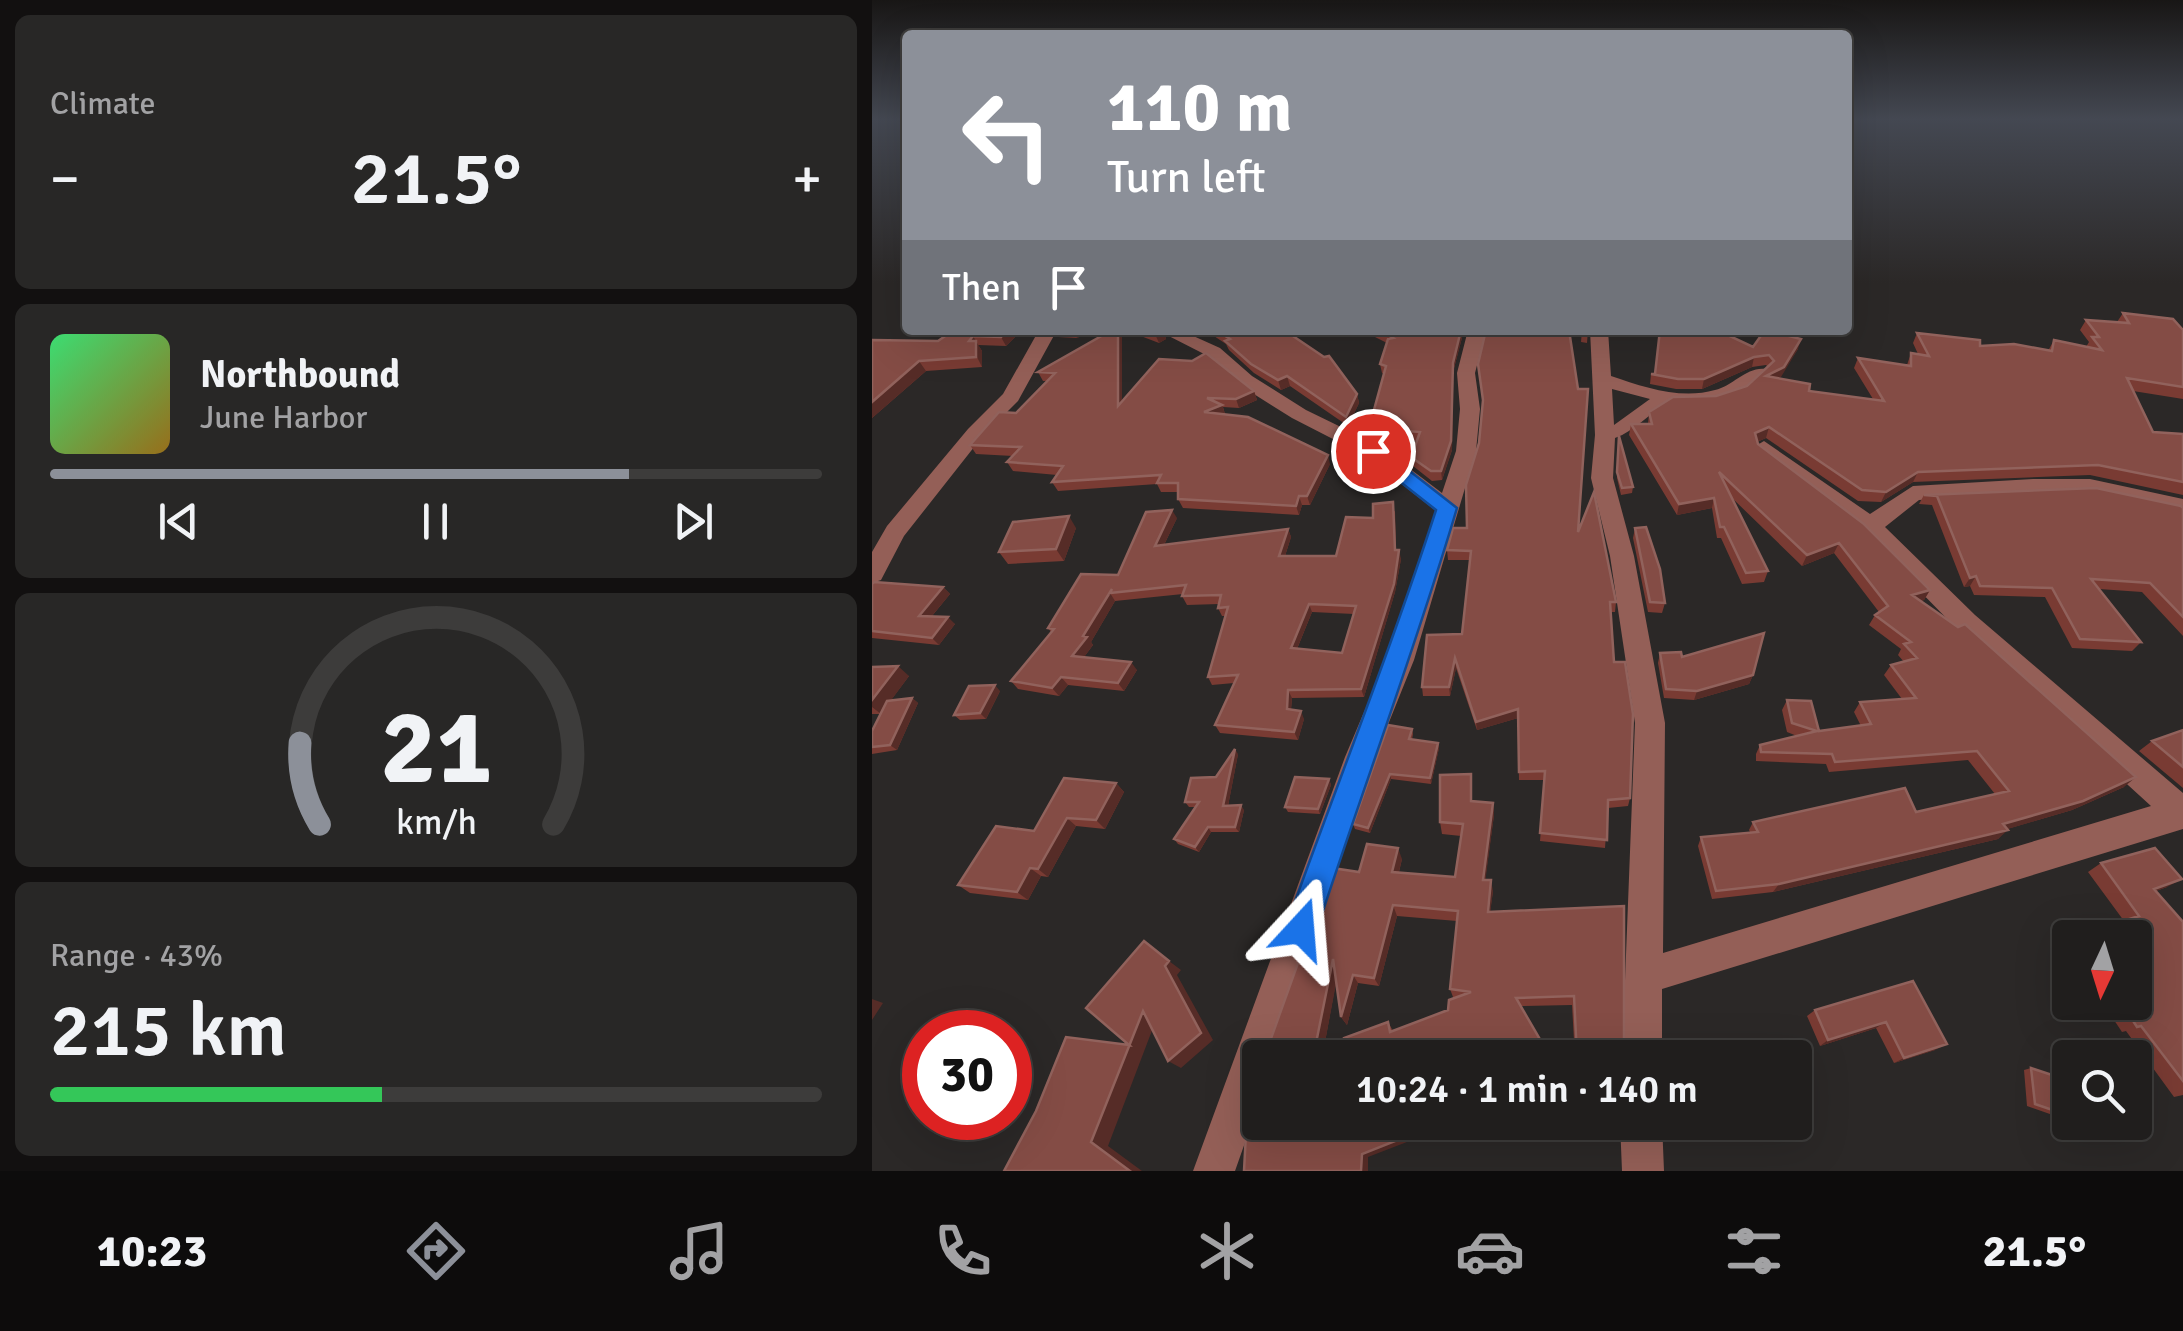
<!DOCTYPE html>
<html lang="en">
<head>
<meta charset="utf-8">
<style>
	body { margin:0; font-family:Signika,sans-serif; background:#282726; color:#f1f3f6; height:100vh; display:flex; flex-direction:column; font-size:38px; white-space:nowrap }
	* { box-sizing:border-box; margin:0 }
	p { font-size:32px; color:#a2a2a4 }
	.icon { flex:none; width:55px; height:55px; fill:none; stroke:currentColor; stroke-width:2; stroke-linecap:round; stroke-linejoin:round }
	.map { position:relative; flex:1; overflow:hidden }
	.panel { display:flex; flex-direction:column; gap:15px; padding:15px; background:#121010; width:872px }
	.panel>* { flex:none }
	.banner { position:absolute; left:30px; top:30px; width:950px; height:305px; border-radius:10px; box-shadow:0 10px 40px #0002,0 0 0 2px #3d3c3b; background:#8c9099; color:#fff; overflow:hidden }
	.needle { width:65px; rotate:184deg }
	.buttons { position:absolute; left:1180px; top:920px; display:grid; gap:20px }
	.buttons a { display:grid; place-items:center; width:100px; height:100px; border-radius:10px; background:#201e1d; box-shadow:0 10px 40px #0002,0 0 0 2px #3d3c3b; font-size:50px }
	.speed { position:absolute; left:30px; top:1010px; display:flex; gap:20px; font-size:50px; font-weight:700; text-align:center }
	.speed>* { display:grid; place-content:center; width:130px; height:130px; border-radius:50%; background:#201e1d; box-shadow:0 10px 40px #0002,0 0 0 2px #3d3c3b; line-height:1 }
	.speed .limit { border:15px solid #d22; background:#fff; color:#111 }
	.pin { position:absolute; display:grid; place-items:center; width:85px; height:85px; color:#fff; margin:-42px; border:5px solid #fff; border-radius:50%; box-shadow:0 2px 10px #0007 }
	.me { position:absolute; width:110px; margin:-55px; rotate:19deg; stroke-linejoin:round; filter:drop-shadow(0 0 8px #0008) }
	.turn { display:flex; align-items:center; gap:35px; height:210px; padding:0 40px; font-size:45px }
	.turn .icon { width:130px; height:130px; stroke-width:2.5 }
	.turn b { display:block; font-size:70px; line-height:85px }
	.then { display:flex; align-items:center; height:95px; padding:0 40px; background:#0003; gap:20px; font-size:38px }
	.big { font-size:75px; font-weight:600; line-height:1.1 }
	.panel .widget { flex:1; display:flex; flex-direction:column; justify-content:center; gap:15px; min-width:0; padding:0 35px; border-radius:15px; background:#282726 }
	.panel .dial { align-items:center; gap:0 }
	.dial svg { height:260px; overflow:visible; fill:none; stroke:#3d3c3b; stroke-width:7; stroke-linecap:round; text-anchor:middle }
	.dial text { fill:#f1f3f6; stroke:none }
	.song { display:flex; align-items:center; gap:30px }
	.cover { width:120px; height:120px; border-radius:15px; background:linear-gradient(135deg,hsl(140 70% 55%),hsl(40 70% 35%)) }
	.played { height:10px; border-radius:5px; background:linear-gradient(90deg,#8c9099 75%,#3d3c3b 75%) }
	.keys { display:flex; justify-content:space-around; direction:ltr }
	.heat { display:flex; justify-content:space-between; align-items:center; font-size:55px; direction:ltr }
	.charge { height:15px; border-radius:8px; background:linear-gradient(90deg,#34c759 43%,#3d3c3b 0) }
	.trip { position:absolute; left:370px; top:1040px; width:570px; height:100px; border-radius:10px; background:#201e1d; box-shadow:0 10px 40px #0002,0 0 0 2px #3d3c3b; font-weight:600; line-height:100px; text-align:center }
	.tabs { display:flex; height:160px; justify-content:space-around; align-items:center; background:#0d0c0c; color:#a2a2a4 }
	.tabs .icon { width:70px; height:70px }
	.tabs .selected { color:#8c9099 }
	.tabs b { font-size:45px; color:#f1f3f6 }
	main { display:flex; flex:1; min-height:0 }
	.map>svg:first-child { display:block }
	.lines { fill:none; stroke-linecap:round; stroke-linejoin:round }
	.minor { fill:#945f57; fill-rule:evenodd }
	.wall { fill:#793b33; fill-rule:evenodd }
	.shaded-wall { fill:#562c27 }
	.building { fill:#844c45; stroke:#91625c; stroke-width:2.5; fill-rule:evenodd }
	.route { fill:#1a73e8; stroke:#114b97; stroke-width:2.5 }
</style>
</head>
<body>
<main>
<section class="panel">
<div class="widget"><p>Climate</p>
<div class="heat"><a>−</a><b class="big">21.5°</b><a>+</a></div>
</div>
<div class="widget">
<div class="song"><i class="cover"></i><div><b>Northbound</b><p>June Harbor</p></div></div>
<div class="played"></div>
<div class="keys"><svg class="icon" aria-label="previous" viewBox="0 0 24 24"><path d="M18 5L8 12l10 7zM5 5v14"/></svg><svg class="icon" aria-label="pause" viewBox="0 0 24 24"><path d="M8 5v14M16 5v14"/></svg><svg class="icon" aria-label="next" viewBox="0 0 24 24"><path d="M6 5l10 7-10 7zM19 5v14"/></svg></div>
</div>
<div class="widget dial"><svg viewBox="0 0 100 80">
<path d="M14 69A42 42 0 1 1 86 69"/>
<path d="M14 69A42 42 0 0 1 8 44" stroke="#8c9099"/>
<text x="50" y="56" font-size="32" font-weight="700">21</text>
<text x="50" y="72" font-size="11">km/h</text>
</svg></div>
<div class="widget"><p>Range · 43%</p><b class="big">215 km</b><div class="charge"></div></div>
</section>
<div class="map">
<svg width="1311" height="1171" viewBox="0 0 1311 1171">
	<rect width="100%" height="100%" fill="#2b2827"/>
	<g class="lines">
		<path class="minor" d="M167 330H185L146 401 110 437 32 536 9 580 0 583V552L15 526 96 429 131 394Z
			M285 330H308L348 348 380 376 434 410 508 446 570 493 584 451 588 409 585 373 596 330H614L603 373 608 409 604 451 542 660 503 757 402 1058H388V1100L363 1171H321L473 757 514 660 564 511 494 456 420 418 366 384 336 356Z
			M718 330H736L739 376C771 387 809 400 843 390 861 386 875 366 894 369L896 373C877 395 848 404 819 404 812 405 801 402 796 405 776 413 763 431 743 438L741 478 762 556 793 723 791 953 1279 806 1085 629 990 532 885 452 882 447 892 441 998 514 1041 486 1161 479H1218L1311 499V514L1218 493H1161L1047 500 1013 527 1103 615 1311 793V829L790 989V1058H750L763 723 738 556 719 478 723 435ZM740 389 778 399 742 425Z
			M748 1122H790L792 1171H750Z"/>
	</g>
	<path class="wall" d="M1251 313 1311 330V399L1261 391 1281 432 1311 434V495L1218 475 1041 482 1009 502 986 501 894 438 885 442 886 444 1058 590 1052 600 1049 601 1252 787 1200 810 1135 829 1126 839 901 892 840 899 826 846 829 837 878 832 877 830 881 822 1044 812 1123 794 1096 760 957 772 954 764 884 761V754L888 745 925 736 915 732 910 710 915 700 947 731 989 726 982 712 988 702 1030 699 1012 675 1019 665 1032 662 1026 655 1029 649 997 625 1003 615 1007 612 962 553 930 566 859 497 896 571 892 582 870 584 849 538H845L840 508 805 515 757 435 759 424H776L777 412 844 396 875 386 896 367 894 365 880 367 830 389H804L778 384 779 374H783L846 332 881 347 926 349 906 378 937 391 1001 399 982 368 986 358 1035 365 1039 353 1046 354 1041 343 1045 333 1108 346 1176 351 1182 340 1214 347 1217 342 1208 330 1214 320 1245 322Z
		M82 330H164L160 334 147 333 134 346 106 345 110 351V367L54 371 0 418V340L66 341Z
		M182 330H221L205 338 186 337Z
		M253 330H291L294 339 287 343Z
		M333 330H420L417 334 485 394 487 403 476 426 418 386 409 390 382 373 357 350 354 344Z
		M489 330H592L581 372 580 450 570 480 560 481 541 466 539 457 545 441 499 438 497 428 512 374 510 373 508 364 515 343Z
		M710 330H716L715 343 709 342Z
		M250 335V401L382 391 385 400 367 408 351 407 353 414 351 415 458 464 438 505H430L427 515 311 508 306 499V492H289L285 484 186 491 180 482 185 475 141 471 135 462 141 456 104 454 98 445 144 413 175 381H171L166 372Z
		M607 373 706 532 744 602 743 612H738L742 662 758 798 756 806 736 808 733 848 668 841 673 780H647L646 718 605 730 584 668 578 696H551L550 687 590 634 598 560H576L575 550 595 528 611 403Z
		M747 436 761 487 760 493 749 495 745 478Z
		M1052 495 1311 508V636L1270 592 1227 589 1269 642 1260 651 1200 648 1173 597 1102 595 1098 586 1092 587 1060 505 1047 504Z
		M523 511 524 550 529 559 523 592 492 697 420 698 419 710 432 719 426 740 348 733 343 725 362 683 340 685 336 677 353 616H350L346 608 347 604 315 605 310 596 311 594 243 601 219 642 221 645 212 657 265 670 252 691 196 685 187 696 146 689 139 681 179 632 176 628 246 575 305 518 292 545 416 529 419 537 413 556H464L501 518ZM440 612 482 614 470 653 425 649Z
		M204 528 192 561 136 564 127 552Z
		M763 528 793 603 790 613 776 612 761 538Z
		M0 584 71 587 78 594 60 616 83 624 67 645 0 638Z
		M788 653 810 657 881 675 877 684 822 700 792 698 786 663Z
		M0 667 37 676 19 700 40 698 46 703 25 750 0 754V731L8 714H0Z
		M128 691 114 719 88 720 82 715Z
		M540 729 541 734 540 740 566 743 567 748 559 784 519 779 498 833 483 829 481 824Z
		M1311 730V788L1267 751 1280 741Z
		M366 754 356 806 372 810 367 832H339L327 852 306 844 302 839 324 807H317L313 802 344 777Z
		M599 774 600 801 621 803 622 815 613 880 621 891 618 912 752 906V1055L750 1058H703L700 1005 649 1006 673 1048V1055L669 1058H475L516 1022 521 1031 576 1010 583 998 581 997 578 989 585 921 525 916 507 986 486 983 475 1025 469 1017 464 982 450 1058H392L487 872 530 859 527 872 583 877 589 836 570 834 568 822Z
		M457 779 459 785 448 814 416 812 413 807Z
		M244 783 252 792 233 829 204 826 176 877 169 876 156 900 98 893 86 885 162 831Z
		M1229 863 1295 887 1284 891 1311 922V1095L1302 1097 1254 1031 1250 1032 1230 1002H1262V938H1200L1252 921 1216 872Z
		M1198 939V954L1190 943Z
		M1041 981 1063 1050 1022 1063 1004 1028 948 1046 935 1016 943 1010Z
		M1159 1068 1198 1081V1119L1195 1120 1155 1106 1152 1070Z"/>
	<path class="shaded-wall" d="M136 330H145L147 333 134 346 129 337Z
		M201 330H221L205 338Z
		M246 330H248L250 335V415L246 406Z
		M291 330 294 339 287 343 283 334Z
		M589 330H592L581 372 580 450 570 480 569 471 581 363Z
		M101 336 110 351V367L97 341Z
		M929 339 926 349 909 377 891 386 894 376Z
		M882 357 880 367 830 389 832 379Z
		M47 361 54 371 0 418V402Z
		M415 376 418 386 409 390 406 380Z
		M382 391 385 400 367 408 364 399Z
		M485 394 487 403 476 426 474 417Z
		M350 405 353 414 336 421 332 412Z
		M897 427 894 438 880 444 883 433Z
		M456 455 458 464 438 505 435 496Z
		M1046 472 1041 482 1009 502 1014 492Z
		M427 496 430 505 427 515 424 506Z
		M842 498 840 508 805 515 807 504Z
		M300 510 305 518 287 555 283 546Z
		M197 516 204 528 192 561 184 549Z
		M416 529 419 537 410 565 407 556Z
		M967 543 962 553 930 566 935 555Z
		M527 550 529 559 523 592 492 697 489 689Z
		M1104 576 1098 586 1092 587 1098 578Z
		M71 587 78 594 54 623 47 616Z
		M1058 590 1052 600 1034 606 1040 595Z
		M238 593 243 601 219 642 221 645 207 664 200 656Z
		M437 604 440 612 422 656 419 648Z
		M76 617 83 624 67 645 60 638Z
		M583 658 584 668 578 696 577 687Z
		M259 662 265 670 252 691 246 683Z
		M26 666 37 676 9 714 0 707V700Z
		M881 675 877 684 822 700 825 691Z
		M189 677 196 685 187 696 180 688Z
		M123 685 128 691 114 719 108 713Z
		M416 690 420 698 418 717 415 709Z
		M40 698 46 703 25 750 18 745Z
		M646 709V718L605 730 604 722Z
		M429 711 432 719 426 740 422 732Z
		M566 743 567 748 559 784 558 778Z
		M363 749 366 754 355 811 351 806Z
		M518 774 519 779 498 833 496 828Z
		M1264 777 1252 787 1200 810 1122 833 1131 824Z
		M457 779 459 785 448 814 446 809Z
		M244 783 252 792 233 829 224 820Z
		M621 803 622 815 612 891 611 880Z
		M369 805 372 810 367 832 363 827Z
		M195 818 204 826 176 877 166 869Z
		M336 827 339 832 327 852 323 847Z
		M1136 830 1126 839 901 892 907 884Z
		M526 848 530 859 524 883 520 872Z
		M158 868 169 876 156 900 145 892Z
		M1310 879 1295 887 1268 897 1282 889Z
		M619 880 621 891 617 922 616 912Z
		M521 905 525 916 507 986 502 978Z
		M461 959 467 968 450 1058H441Z
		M297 961 309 970 305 975 341 1040 309 1068 296 1061 293 966Z
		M481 975 486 983 475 1025 469 1017Z
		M0 999 11 1003 0 1020Z
		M271 1011 284 1020 236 1146 270 1171H258L219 1142Z
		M1014 1022 1004 1028 948 1046 956 1040Z
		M1075 1044 1063 1050 1022 1063 1032 1058Z
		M673 1048V1055L669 1058H661Z
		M571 1122H578L579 1125 496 1157V1171H489L490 1154Z"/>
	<path class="building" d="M1251 313 1301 319 1311 330V387L1255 378 1281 432 1311 434V482L1226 465 1046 472 1014 492 990 490 897 427 883 433 886 444 992 524 1058 590 1040 595 1086 627 1093 624 1264 777 1211 801 1131 824 1136 830 907 884 844 891 829 837 886 832 881 822 1033 788 1044 812 1137 791 1105 751 963 762 960 754 889 752 888 745 945 731 920 723 915 700 939 701 947 731 999 724 988 702 1044 698 1019 665 1045 658 1032 644 1039 642 1003 615 1016 606 967 543 935 555 847 472 896 571 874 573 852 527H848L842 498 807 504 759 424H780L777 412 801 397 844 396 875 386 902 361 897 355 882 357 832 379H806L779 374H783L788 330H845L881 347 893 330 929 339 912 367 894 376 938 384 937 391 1012 401 986 358 1039 366V353L1057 356 1045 333 1108 340V346L1142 344 1180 351 1182 340 1230 350 1220 337H1227L1214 320 1257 323Z
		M82 330H136L129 337 101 336 97 341H104V357L47 361 0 402V340L66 341Z
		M240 330H246V406L287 359 320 361 334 353 382 391 364 399 335 398 350 405 332 412 376 417 456 455 435 496H427L424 506 306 499V483H285L289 475 180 482 191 466 135 462 149 447 98 445 127 412 144 413 183 373 166 372Z
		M271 330H290L283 334Z
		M344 330H412L452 357 457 356 485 394 474 417 415 376 406 380 379 364 353 341 358 339Z
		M506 330H589L581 363 579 441 569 471H559L539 457 548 432 497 428 514 366 508 364 516 339 521 338Z
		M614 330H697L706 389H716L706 532 722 492 744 602H738L742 662H753L761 714 758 798 736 800 735 840 668 833 673 771 647 772 646 709 604 722 583 658 577 687H550L555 635 590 634 599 551 575 550 581 528H595L594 485 607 443 611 400 606 364Z
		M747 436 761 487 750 488 745 472Z
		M1224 488 1309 506 1311 508V617L1278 583 1219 579 1269 642 1208 639 1180 588 1108 586 1104 576 1098 578 1065 496 1052 495Z
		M521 502 523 550H527L522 584 489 689 416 690 415 709 429 711 422 732 343 725 366 675 336 677 356 607 346 608 349 595 310 596 314 585 238 593 240 589 211 636 215 637 200 656 259 662 246 683 189 677 180 688 139 681 182 629 176 628 209 574 246 575 274 512 300 510 283 546 416 529 407 556H464L474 517 501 518V504ZM437 604 484 606 470 653 419 648Z
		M197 516 184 549 127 552 141 522Z
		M774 527 788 569 793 603 778 602 763 528Z
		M2 582 71 587 47 616 76 617 60 638 0 631V584Z
		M892 633 881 675 825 691 794 689 788 653 809 652 810 657Z
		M26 666 0 700V667Z
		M123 685 108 713 82 715 97 686Z
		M40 698 18 745 0 747V731L15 701Z
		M516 725 540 729 537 739 566 743 558 778 518 774 496 828 481 824Z
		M1311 730V767L1280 741Z
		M363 749 351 806 369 805 363 827H336L323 847 302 839 327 802H313L319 778 344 777Z
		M599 774V801L621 803 611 880H619L616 912 752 906V1055L705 1056 702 996 644 998 673 1048 661 1058H475L472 1038 516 1022 518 1032 576 1010 577 1000 599 992 578 989 586 911 521 905 502 978 481 975 469 1017 461 959 441 1058H392L460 868 487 872 495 844 526 848 520 872 583 877 591 824 568 822V775Z
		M423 777 457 779 446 809 413 807Z
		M192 778 244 783 224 820 195 818 166 869 158 868 145 892 86 885 124 826 162 831Z
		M1283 848 1310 879 1282 889 1311 922V1081L1269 1026 1265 1027 1249 1002H1262V938H1204L1203 936 1267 916 1229 863Z
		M272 941 297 961 293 966 329 1033 296 1061 271 1011 219 1142 258 1171H132L164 1111 194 1037 257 1045 214 1008Z
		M1041 981 1075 1044 1032 1058 1014 1022 956 1040 943 1010Z
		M1159 1068 1198 1081V1116L1163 1104Z
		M388 1076V1122H428L427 1127 451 1122H571L490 1154 489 1171H372L374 1133Z"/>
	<linearGradient id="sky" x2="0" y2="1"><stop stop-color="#181615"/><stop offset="0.42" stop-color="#444852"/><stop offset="1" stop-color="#444852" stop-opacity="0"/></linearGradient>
	<rect width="1311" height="283" fill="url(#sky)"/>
	<path class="route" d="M494 447H507L585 508C543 650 491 788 445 929L440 941 429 945 418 941 413 929C463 789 518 652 564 510L494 455Z"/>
</svg>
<div class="buttons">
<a><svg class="needle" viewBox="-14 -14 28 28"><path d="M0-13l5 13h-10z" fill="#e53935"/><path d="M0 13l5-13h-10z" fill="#a2a2a4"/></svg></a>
<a><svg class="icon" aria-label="search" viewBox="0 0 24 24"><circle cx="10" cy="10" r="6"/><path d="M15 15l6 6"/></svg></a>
</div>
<div class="speed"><div class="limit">30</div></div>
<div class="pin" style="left:501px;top:451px;background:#d93025"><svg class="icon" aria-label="arrive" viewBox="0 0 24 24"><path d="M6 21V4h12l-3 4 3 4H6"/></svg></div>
<svg class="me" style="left:429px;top:929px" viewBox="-20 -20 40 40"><path d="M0-17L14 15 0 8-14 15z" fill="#1a73e8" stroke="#fff" stroke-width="4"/></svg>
<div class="trip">10:24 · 1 min · 140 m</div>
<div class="banner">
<div class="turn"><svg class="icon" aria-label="left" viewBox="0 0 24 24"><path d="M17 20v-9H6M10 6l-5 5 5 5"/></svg><div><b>110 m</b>Turn left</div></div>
<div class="then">Then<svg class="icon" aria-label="arrive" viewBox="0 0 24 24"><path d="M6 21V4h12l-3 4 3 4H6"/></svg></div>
</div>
</div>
</main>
<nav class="tabs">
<b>10:23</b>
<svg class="icon selected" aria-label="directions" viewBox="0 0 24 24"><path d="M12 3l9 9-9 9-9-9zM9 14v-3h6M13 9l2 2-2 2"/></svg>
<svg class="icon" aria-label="music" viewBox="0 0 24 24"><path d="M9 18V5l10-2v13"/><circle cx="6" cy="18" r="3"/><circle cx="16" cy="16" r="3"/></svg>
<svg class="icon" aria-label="phone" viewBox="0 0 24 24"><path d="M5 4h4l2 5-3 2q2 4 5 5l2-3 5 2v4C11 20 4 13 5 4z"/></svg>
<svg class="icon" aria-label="climate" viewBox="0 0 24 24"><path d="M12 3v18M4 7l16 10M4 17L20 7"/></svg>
<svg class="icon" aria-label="car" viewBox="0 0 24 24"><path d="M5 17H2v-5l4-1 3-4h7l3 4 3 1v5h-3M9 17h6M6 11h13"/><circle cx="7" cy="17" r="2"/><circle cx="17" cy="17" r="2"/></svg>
<svg class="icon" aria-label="filters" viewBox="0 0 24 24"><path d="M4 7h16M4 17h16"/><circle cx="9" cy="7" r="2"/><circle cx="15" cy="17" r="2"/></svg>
<b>21.5°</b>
</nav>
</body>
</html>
